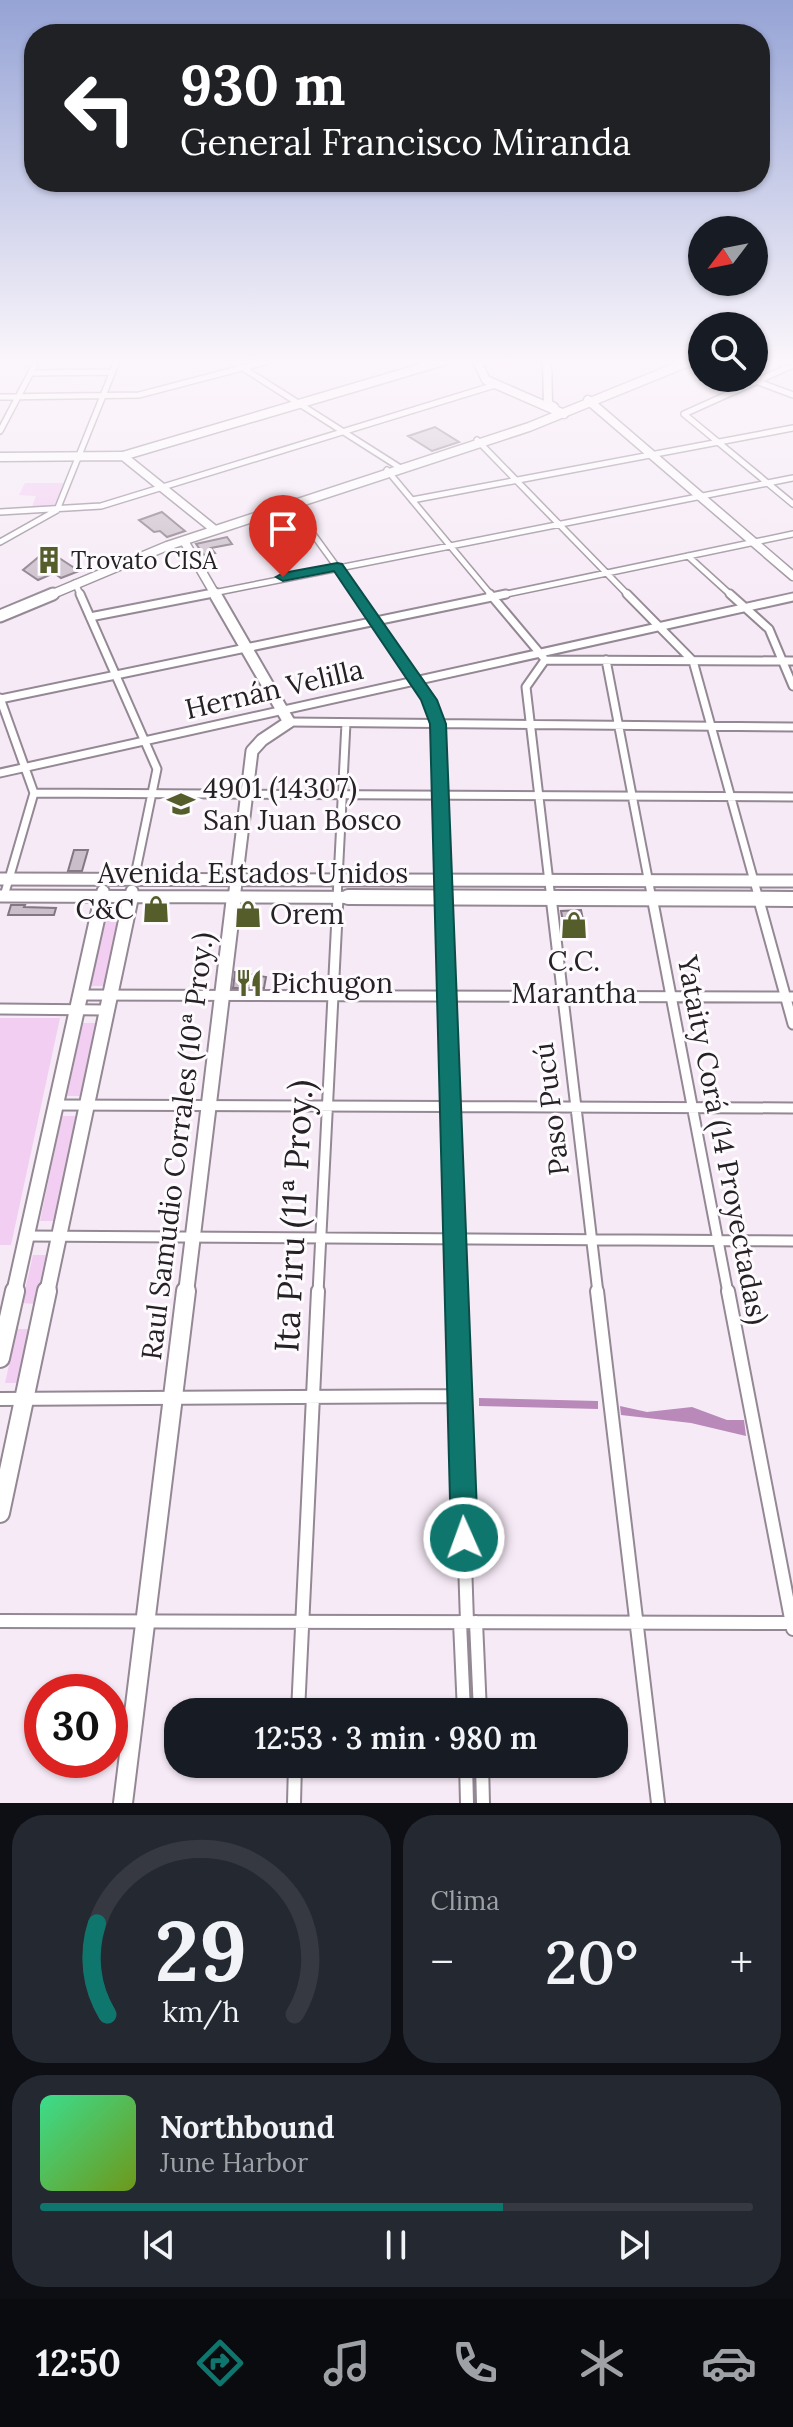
<!DOCTYPE html>
<html lang="es">
<head>
<meta charset="utf-8">
<style>
	body { margin:0; font-family:Lora,serif; background:#242831; color:#f1f3f6; height:100vh; display:flex; flex-direction:column; font-size:30px; white-space:nowrap }
	* { box-sizing:border-box; margin:0 }
	p { font-size:26px; color:#9ea1a6 }
	.icon { flex:none; width:44px; height:44px; fill:none; stroke:currentColor; stroke-width:2; stroke-linecap:round; stroke-linejoin:round }
	.map { position:relative; height:1803px; overflow:hidden }
	.side { display:flex; flex-direction:column; gap:12px; padding:12px; background:#0d0f14; flex:1 }
	.side>* { flex:none }
	.top-card { position:absolute; left:24px; top:24px; width:746px; height:168px; border-radius:32px; box-shadow:0 2px 6px #0004; background:#202124; color:#fff; overflow:hidden }
	.needle { width:52px; rotate:238deg }
	.fabs { position:absolute; left:688px; top:216px; display:grid; gap:16px }
	.fabs a { display:grid; place-items:center; width:80px; height:80px; border-radius:50%; background:#171b24; box-shadow:0 2px 6px #0004; font-size:40px }
	.speed { position:absolute; left:24px; top:1674px; display:flex; gap:16px; font-size:40px; font-weight:700; text-align:center }
	.speed>* { display:grid; place-content:center; width:104px; height:104px; border-radius:50%; background:#171b24; box-shadow:0 2px 6px #0004; line-height:1 }
	.speed .limit { border:12px solid #d22; background:#fff; color:#111 }
	.pin { position:absolute; display:grid; place-items:center; width:68px; height:68px; color:#fff; margin:-82px -34px; border-radius:50% 50% 50% 0; rotate:-45deg; box-shadow:0 0 8px #0007 }
	.pin .icon { rotate:45deg }
	.me { position:absolute; width:88px; margin:-44px; rotate:358deg; stroke-linejoin:round; filter:drop-shadow(0 0 6px #0008) }
	.turn { display:flex; align-items:center; gap:28px; height:168px; padding:0 24px; font-size:36px }
	.turn .icon { width:104px; height:104px; stroke-width:2.5 }
	.turn b { display:block; font-size:56px; line-height:68px }
	.big { font-size:60px; font-weight:600; line-height:1.1 }
	.side .tile { flex:1; display:flex; flex-direction:column; justify-content:center; gap:12px; min-width:0; padding:0 28px; border-radius:32px; background:#242831 }
	.side .dial { align-items:center; gap:0 }
	.dial svg { height:208px; overflow:visible; fill:none; stroke:#363941; stroke-width:7; stroke-linecap:round; text-anchor:middle }
	.dial text { fill:#f1f3f6; stroke:none }
	.song { display:flex; align-items:center; gap:24px }
	.cover { width:96px; height:96px; border-radius:12px; background:linear-gradient(135deg,hsl(150 70% 55%),hsl(80 70% 35%)) }
	.played { height:8px; border-radius:4px; background:linear-gradient(90deg,#0f766e 65%,#363941 65%) }
	.keys { display:flex; justify-content:space-around; direction:ltr }
	.heat { display:flex; justify-content:space-between; align-items:center; font-size:44px; direction:ltr }
	.side .tiles { flex:1; display:grid; gap:12px; grid-template-columns:1fr 1fr }
	.tile:last-child { grid-column:span 2 }
	.trip { position:absolute; left:164px; top:1698px; width:464px; height:80px; border-radius:32px; background:#171b24; box-shadow:0 2px 6px #0004; font-weight:600; line-height:80px; text-align:center }
	.dock { display:flex; height:128px; justify-content:space-around; align-items:center; background:#090b0e; color:#9ea1a6 }
	.dock .icon { width:56px; height:56px }
	.dock .on { color:#0f766e }
	.dock b { font-size:36px; color:#f1f3f6 }
	.map>svg:first-child { display:block }
	.green { fill:#f2cef2 }
	.water { fill:#b98ab9 }
	.building { fill:#cabeca; stroke:#827782; stroke-width:2 }
	.lines { fill:none; stroke-linecap:round; stroke-linejoin:round }
	.street-far3-casing { stroke:#938893; stroke-width:8 }
	.street-far2-casing { stroke:#938893; stroke-width:11 }
	.street-far1-casing { stroke:#938893; stroke-width:13 }
	.street-casing { stroke:#938893; stroke-width:16 }
	.secondary-far3-casing { stroke:#938893; stroke-width:11 }
	.secondary-far2-casing { stroke:#938893; stroke-width:15 }
	.secondary-far1-casing { stroke:#938893; stroke-width:18 }
	.secondary-casing { stroke:#938893; stroke-width:22 }
	.primary-far1-casing { stroke:#938893; stroke-width:11 }
	.primary-casing { stroke:#938893; stroke-width:15 }
	.street-far3 { stroke:#fff; stroke-width:5 }
	.street-far2 { stroke:#fff; stroke-width:7 }
	.street-far1 { stroke:#fff; stroke-width:9 }
	.street { stroke:#fff; stroke-width:12 }
	.secondary-far3 { stroke:#fff; stroke-width:8 }
	.secondary-far2 { stroke:#fff; stroke-width:11 }
	.secondary-far1 { stroke:#fff; stroke-width:14 }
	.secondary { stroke:#fff; stroke-width:18 }
	.primary-far1 { stroke:#fff; stroke-width:8 }
	.primary { stroke:#fff; stroke-width:11 }
	.route { fill:#0f766e; stroke:#0a4d48; stroke-width:2 }
	.labels { text-anchor:middle; dominant-baseline:central; stroke-width:6; stroke-linejoin:round; paint-order:stroke }
	.far-poi-label { font-size:24px; fill:#252125; stroke:#fefbfe; text-anchor:start }
	.street-label { font-size:28px; fill:#252125; stroke:#fefbfe }
	.poi-label { font-size:28px; fill:#252125; stroke:#fefbfe; text-anchor:start }
	.near-street-label { font-size:34px; fill:#252125; stroke:#fefbfe }
</style>
</head>
<body>
<div class="map">
<svg width="793" height="1803" viewBox="0 0 793 1803">
	<rect width="100%" height="100%" fill="#f6eaf6"/>
	<path class="green" d="M25 483H64L54 506 32 507 36 496 19 495Z
		M108 910H120L104 986H91Z
		M0 1018H60L11 1245H0Z
		M83 1023H96L80 1096H67Z
		M62 1116H76L54 1221H40Z
		M33 1255H46L35 1304 22 1303Z
		M17 1329H30L18 1383H5Z"/>
	<path class="water" d="M479 1398 598 1401V1409L479 1406Z
		M620 1406 647 1412 692 1407 727 1420H744L746 1436 691 1423 621 1415Z"/>
	<path class="building" d="M435 427 459 442 432 451 408 436Z
		M162 512 185 531 167 537 160 531 154 532 139 520Z
		M227 537 232 544 211 548 215 553 204 555 196 544Z
		M47 550 79 571 61 578 54 573 38 580 23 570Z
		M74 850H88L82 871H68Z
		M11 905H25L24 907 56 908 54 915H8Z
		M581 910 587 939H566L561 911Z
		M235 972 266 977 264 988H233Z"/>
	<g class="lines">
		<g class="street-far3-casing">
			<path id="street-far3" d="M232 361 402 469
				M793 365 684 414 793 504
				M31 373 112 372
				M753 380 793 395
				M0 397 139 395 269 361
				M0 431 37 361
				M477 440 629 596
				M387 470 492 596
				M412 500 793 428
				M289 501 358 596
				M0 512 101 506 495 385
				M0 542 57 510 117 361
				M688 556 732 596
				M75 583 81 596
				M198 596 793 478
				M497 596 793 534"/>
		</g>
		<g class="street-far2-casing">
			<path id="street-far2" d="M80 594 157 769 134 880
				M357 594 429 700 438 724 444 899
				M490 594 543 657
				M627 594 693 661 759 899
				M730 594 769 629 793 686
				M90 617 208 594
				M545 660 526 687 551 899
				M545 660 793 661
				M606 660 652 899
				M0 698 34 793 4 896
				M0 699 506 594
				M289 722 793 727
				M0 773 793 597
				M34 793 793 797
				M337 899 346 723"/>
		</g>
		<g class="street-far1-casing">
			<path id="street-far1" d="M444 897 456 1293
				M551 897 598 1293
				M652 897 728 1293
				M758 897 793 1024
				M80 995 793 997
				M0 1009 106 1010
				M56 1105 793 1108
				M27 1236 793 1241
				M318 1293 338 897"/>
		</g>
		<g class="street-casing">
			<path id="street" d="M456 1291 467 1622
				M597 1291 658 1803
				M728 1291 793 1629
				M0 1399 460 1396
				M0 1621 793 1623
				M460 1622 464 1712
				M476 1622 480 1712
				M298 1712 318 1291
				M466 1764 467 1803
				M482 1764 483 1803
				M294 1803 295 1764"/>
		</g>
		<g class="secondary-far3-casing">
			<path id="secondary-far3" d="M477 361 486 380 564 414
				M547 361 548 404 554 407
				M588 400 793 576
				M123 456 444 361
				M184 541 216 596"/>
		</g>
		<g class="secondary-far2-casing">
			<path id="secondary-far2" d="M215 594 289 722 262 740 252 751 234 899
				M0 879 793 881
				M0 896 793 899
				M101 899 103 891
				M130 899 132 891"/>
		</g>
		<g class="secondary-far1-casing">
			<path id="secondary-far1" d="M348 897 793 899
				M14 1293 102 897
				M47 1293 131 897
				M186 1293 234 897"/>
		</g>
		<g class="secondary-casing">
			<path id="secondary" d="M0 1358 15 1291
				M0 1513 47 1291
				M123 1803 186 1291"/>
		</g>
		<g class="primary-far1-casing">
			<path id="primary-far1" d="M0 457 123 456 215 530
				M48 596 167 546 529 427 691 361"/>
		</g>
		<g class="primary-casing">
			<path id="primary" d="M0 616 53 594"/>
		</g>
		<use href="#street-far3" class="street-far3"/>
		<use href="#street-far2" class="street-far2"/>
		<use href="#street-far1" class="street-far1"/>
		<use href="#street" class="street"/>
		<use href="#secondary-far3" class="secondary-far3"/>
		<use href="#secondary-far2" class="secondary-far2"/>
		<use href="#secondary-far1" class="secondary-far1"/>
		<use href="#secondary" class="secondary"/>
		<use href="#primary-far1" class="primary-far1"/>
		<use href="#primary" class="primary"/>
	</g>
	<linearGradient id="sky" x2="0" y2="1"><stop stop-color="#95a3d5"/><stop offset="0.59" stop-color="#fbf6fb"/><stop offset="1" stop-color="#fbf6fb" stop-opacity="0"/></linearGradient>
	<rect width="793" height="613" fill="url(#sky)"/>
	<path class="route" d="M337 563 342 564 437 700 446 724 478 1538 474 1547 464 1551 455 1547 451 1538 430 724 421 700 334 571 283 581 276 577 283 573Z"/>
	<defs>
		<g id="building-bare" transform="scale(2.16)"><path d="M-4-6H4V6H1V3H-1V6H-4ZM-2.5-4.3h1.7v1.8h-1.7ZM.8-4.3h1.7v1.8H.8ZM-2.5-1h1.7V.8h-1.7ZM.8-1h1.7V.8H.8Z" fill="#555d2b" stroke="#fefbfe" stroke-width="2.5" paint-order="stroke"/></g>
		<g id="school-bare" transform="scale(2.16)"><path d="M0-5L7-2L0 1L-7-2ZM-4 1L0 2.5L4 1V4Q0 6-4 4Z" fill="#555d2b" stroke="#fefbfe" stroke-width="2.5" paint-order="stroke"/></g>
		<g id="shop-bare" transform="scale(2.16)"><path d="M-5-2.5h2.3a2.7 3.5 0 0 1 5.4 0H5L5.5 6h-11ZM-1.5-2.5h3a1.5 2.3 0 0 0-3 0Z" fill="#555d2b" stroke="#fefbfe" stroke-width="2.5" paint-order="stroke"/></g>
		<g id="restaurant-bare" transform="scale(2.16)"><path d="M-5-6h1v4h1v-4h1v4h1v-4h1v5L-1.5 .5V6h-2V.5L-5-1ZM5-6V6H3V1.5H1.5Q1.5-4 5-6Z" fill="#555d2b" stroke="#fefbfe" stroke-width="2.5" paint-order="stroke"/></g>
	</defs>
	<g fill-rule="evenodd">
		<use href="#building-bare" x="49" y="560"/>
		<use href="#school-bare" x="181" y="804"/>
		<use href="#shop-bare" x="156" y="909"/>
		<use href="#shop-bare" x="248" y="914"/>
		<use href="#shop-bare" x="574" y="925"/>
		<use href="#restaurant-bare" x="249" y="983"/>
	</g>
	<g class="labels">
		<g class="far-poi-label">
			<text x="71" y="560">Trovato CISA</text>
		</g>
		<g class="street-label">
			<text transform="translate(274 689) rotate(-13)">Hernán Velilla</text>
			<text x="253" y="873">Avenida Estados Unidos</text>
			<text transform="translate(551 1109) rotate(-97)">Paso Pucú</text>
			<text transform="translate(723 1140) rotate(79)">Yataity Corá (14 Proyectadas)</text>
			<text transform="translate(177 1146) rotate(-83)">Raul Samudio Corrales (10ª Proy.)</text>
		</g>
		<g class="poi-label">
			<text x="203" y="788">4901 (14307)<tspan x="203" dy="32">San Juan Bosco</tspan></text>
			<text x="134" y="909" text-anchor="end">C&amp;C</text>
			<text x="270" y="914">Orem</text>
			<text x="574" y="961" text-anchor="middle">C.C.<tspan x="574" dy="32">Marantha</tspan></text>
			<text x="271" y="983">Pichugon</text>
		</g>
		<g class="near-street-label">
			<text transform="translate(293 1216) rotate(-87)">Ita Piru (11ª Proy.)</text>
		</g>
	</g>
</svg>
<div class="fabs">
<a><svg class="needle" viewBox="-14 -14 28 28"><path d="M0-13l5 13h-10z" fill="#e53935"/><path d="M0 13l5-13h-10z" fill="#9ea1a6"/></svg></a>
<a><svg class="icon" aria-label="search" viewBox="0 0 24 24"><circle cx="10" cy="10" r="6"/><path d="M15 15l6 6"/></svg></a>
</div>
<div class="speed"><div class="limit">30</div></div>
<div class="pin" style="left:283px;top:577px;background:#d93025"><svg class="icon" aria-label="arrive" viewBox="0 0 24 24"><path d="M6 21V4h12l-3 4 3 4H6"/></svg></div>
<svg class="me" style="left:464px;top:1538px" viewBox="-20 -20 40 40"><circle r="17" fill="#0f766e" stroke="#fff" stroke-width="3"/><path d="M0-11L8 9 0 5-8 9z" fill="#fff"/></svg>
<div class="trip">12:53 · 3 min · 980 m</div>
<div class="top-card">
<div class="turn"><svg class="icon" aria-label="left" viewBox="0 0 24 24"><path d="M17 20v-9H6M10 6l-5 5 5 5"/></svg><div><b>930 m</b>General Francisco Miranda</div></div>
</div>
</div>
<section class="side">
<div class="tiles">
<div class="tile dial"><svg viewBox="0 0 100 80">
<path d="M14 69A42 42 0 1 1 86 69"/>
<path d="M14 69A42 42 0 0 1 10 34" stroke="#0f766e"/>
<text x="50" y="56" font-size="32" font-weight="700">29</text>
<text x="50" y="72" font-size="11">km/h</text>
</svg></div>
<div class="tile"><p>Clima</p>
<div class="heat"><a>−</a><b class="big">20°</b><a>+</a></div>
</div>
<div class="tile">
<div class="song"><i class="cover"></i><div><b>Northbound</b><p>June Harbor</p></div></div>
<div class="played"></div>
<div class="keys"><svg class="icon" aria-label="previous" viewBox="0 0 24 24"><path d="M18 5L8 12l10 7zM5 5v14"/></svg><svg class="icon" aria-label="pause" viewBox="0 0 24 24"><path d="M8 5v14M16 5v14"/></svg><svg class="icon" aria-label="next" viewBox="0 0 24 24"><path d="M6 5l10 7-10 7zM19 5v14"/></svg></div>
</div>
</div>
</section>
<nav class="dock">
<b>12:50</b>
<svg class="icon on" aria-label="directions" viewBox="0 0 24 24"><path d="M12 3l9 9-9 9-9-9zM9 14v-3h6M13 9l2 2-2 2"/></svg>
<svg class="icon" aria-label="music" viewBox="0 0 24 24"><path d="M9 18V5l10-2v13"/><circle cx="6" cy="18" r="3"/><circle cx="16" cy="16" r="3"/></svg>
<svg class="icon" aria-label="phone" viewBox="0 0 24 24"><path d="M5 4h4l2 5-3 2q2 4 5 5l2-3 5 2v4C11 20 4 13 5 4z"/></svg>
<svg class="icon" aria-label="climate" viewBox="0 0 24 24"><path d="M12 3v18M4 7l16 10M4 17L20 7"/></svg>
<svg class="icon" aria-label="car" viewBox="0 0 24 24"><path d="M5 17H2v-5l4-1 3-4h7l3 4 3 1v5h-3M9 17h6M6 11h13"/><circle cx="7" cy="17" r="2"/><circle cx="17" cy="17" r="2"/></svg>
</nav>
</body>
</html>
